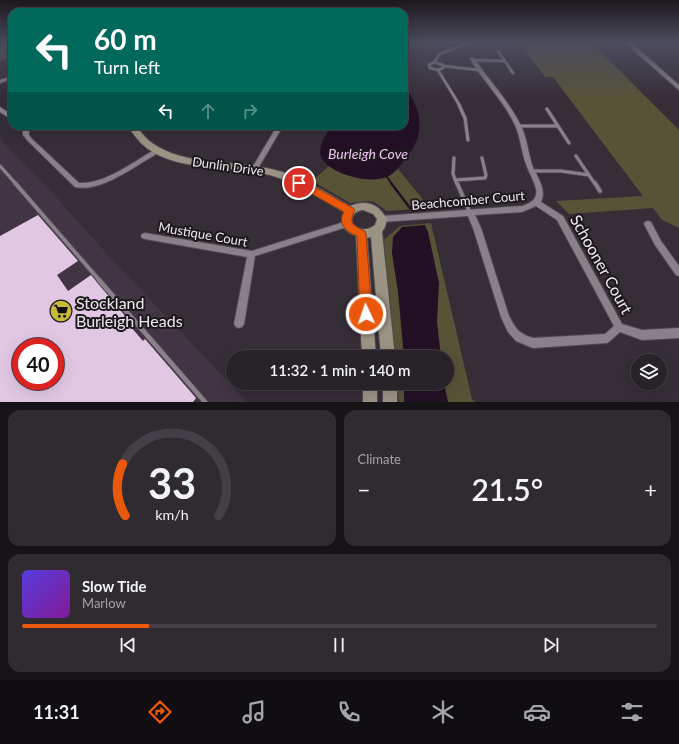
<!DOCTYPE html>
<html lang="en">
<head>
<meta charset="utf-8">
<style>
	body { margin:0; font-family:Lato,sans-serif; background:#302a31; color:#f1f3f6; height:100vh; display:flex; flex-direction:column; font-size:15px; white-space:nowrap }
	* { box-sizing:border-box; margin:0 }
	p { font-size:13px; color:#a5a4a8 }
	.icon { flex:none; width:22px; height:22px; fill:none; stroke:currentColor; stroke-width:2; stroke-linecap:round; stroke-linejoin:round }
	.map { position:relative; height:402px; overflow:hidden }
	.details { display:flex; flex-direction:column; gap:8px; padding:8px; background:#161317; flex:1 }
	.details>* { flex:none }
	.top-card { position:absolute; left:8px; top:8px; width:400px; height:122px; border-radius:12px; box-shadow:0 4px 16px #0002,0 0 0 1px #443f46; background:#00695c; color:#fff; overflow:hidden }
	.controls { position:absolute; left:631px; top:354px; display:grid; gap:8px }
	.controls a { display:grid; place-items:center; width:36px; height:36px; border-radius:50%; background:#282229; box-shadow:0 4px 16px #0002,0 0 0 1px #443f46; font-size:20px }
	.speed { position:absolute; left:12px; top:338px; display:flex; gap:8px; font-size:20px; font-weight:700; text-align:center }
	.speed>* { display:grid; place-content:center; width:52px; height:52px; border-radius:50%; background:#282229; box-shadow:0 4px 16px #0002,0 0 0 1px #443f46; line-height:1 }
	.speed .limit { border:6px solid #d22; background:#fff; color:#111 }
	.pin { position:absolute; display:grid; place-items:center; width:34px; height:34px; color:#fff; margin:-17px; border:2px solid #fff; border-radius:50%; box-shadow:0 1px 4px #0007 }
	.me { position:absolute; width:44px; margin:-22px; rotate:357deg; stroke-linejoin:round; filter:drop-shadow(0 0 3px #0008) }
	.turn { display:flex; align-items:center; gap:14px; height:84px; padding:0 20px; font-size:18px }
	.turn .icon { width:52px; height:52px; stroke-width:2.5 }
	.turn b { display:block; font-size:28px; line-height:34px }
	.lanes { display:flex; align-items:center; height:38px; padding:0 20px; background:#0003; justify-content:center; gap:20px; direction:ltr }
	.lanes .off { opacity:.35 }
	.big { font-size:30px; font-weight:600; line-height:1.1 }
	.details .tile { flex:1; display:flex; flex-direction:column; justify-content:center; gap:6px; min-width:0; padding:0 14px; border-radius:12px; background:#302a31 }
	.details .dial { align-items:center; gap:0 }
	.dial svg { height:104px; overflow:visible; fill:none; stroke:#443f46; stroke-width:7; stroke-linecap:round; text-anchor:middle }
	.dial text { fill:#f1f3f6; stroke:none }
	.song { display:flex; align-items:center; gap:12px }
	.cover { width:48px; height:48px; border-radius:6px; background:linear-gradient(135deg,hsl(250 70% 55%),hsl(290 70% 35%)) }
	.played { height:4px; border-radius:2px; background:linear-gradient(90deg,#ea580c 20%,#443f46 20%) }
	.keys { display:flex; justify-content:space-around; direction:ltr }
	.heat { display:flex; justify-content:space-between; align-items:center; font-size:22px; direction:ltr }
	.details .tiles { flex:1; display:grid; gap:8px; grid-template-columns:1fr 1fr }
	.tile:last-child { grid-column:span 2 }
	.trip { position:absolute; left:226px; top:350px; width:228px; height:40px; border-radius:20px; background:#282229; box-shadow:0 4px 16px #0002,0 0 0 1px #443f46; font-weight:600; line-height:40px; text-align:center }
	.tabs { display:flex; height:64px; justify-content:space-around; align-items:center; background:#100e10; color:#a5a4a8 }
	.tabs .icon { width:28px; height:28px }
	.tabs .selected { color:#ea580c }
	.tabs b { font-size:18px; color:#f1f3f6 }
	.map>svg:first-child { display:block }
	.built { fill:#423543; fill-rule:evenodd }
	.green { fill:#565337 }
	.water { fill:#231025 }
	.lines { fill:none; stroke-linecap:round; stroke-linejoin:round }
	.stream-far1 { stroke:#231025; stroke-width:2 }
	.stream { stroke:#231025; stroke-width:2.5 }
	.building { fill:#e1c7e4; fill-rule:evenodd }
	.lane-far3-casing { stroke:#504a51; stroke-width:4 }
	.lane-far2-casing { stroke:#504a51; stroke-width:4.5 }
	.lane-far1-casing { stroke:#504a51; stroke-width:5.5 }
	.lane-casing { stroke:#504a51; stroke-width:6 }
	.street-casing { stroke:#504a51; stroke-width:2 }
	.secondary-casing { stroke:#504a51; stroke-width:2 }
	.lane-far3 { stroke:#89808a; stroke-width:2.5 }
	.lane-far2 { stroke:#89808a; stroke-width:3 }
	.lane-far1 { stroke:#89808a; stroke-width:3.5 }
	.lane { stroke:#89808a; stroke-width:4.5 }
	.street { fill:#89808a; fill-rule:evenodd }
	.secondary { fill:#9b9384; fill-rule:evenodd }
	.route { fill:#ea580c; stroke:#983908 }
	.labels { text-anchor:middle; dominant-baseline:central; stroke-width:4; stroke-linejoin:round; paint-order:stroke }
	.street-label { font-size:13px; fill:#efeaef; stroke:#1c181c }
	.water-label { font-size:14px; font-style:italic; fill:#f0c5f4; stroke:#1c181c }
	.near-street-label { font-size:16px; fill:#efeaef; stroke:#1c181c }
	.near-poi-label { font-size:16px; fill:#efeaef; stroke:#1c181c; text-anchor:start }
</style>
</head>
<body>
<div class="map">
<svg width="679" height="402" viewBox="0 0 679 402">
	<rect width="100%" height="100%" fill="#362e37"/>
	<path class="built" d="M0 139 48 188 107 254 247 402H0ZM21 347H55V381H21Z"/>
	<path class="green" d="M0 43H12V56L0 61Z
		M520 43H592L679 130V228L662 220 653 208 569 214 556 201 643 196 553 77H545Z
		M329 166C355 179 372 187 398 169L430 208 387 211 374 202 369 201 350 203 312 181Z
		M431 223 472 399 475 402H399L397 383H447V357H395L384 240 400 226Z"/>
	<path class="water" d="M404 84C418 105 427 128 411 151 404 160 399 170 389 176 373 185 332 175 322 159 316 149 326 133 333 126H404Z
		M425 225 428 232 439 283 437 322 441 357H404L398 292 392 253 393 237 402 227Z
		M404 383H444L448 402H404Z"/>
	<g class="lines">
		<path class="stream-far1" d="M387 177 392 184"/>
		<path class="stream" d="M391 183 410 208"/>
	</g>
	<path class="building" d="M38 215 78 261 57 275 68 291 91 275 126 317 124 319 143 341 145 339 196 398 193 402H0V236ZM21 347H55V381H21Z"/>
	<g class="lines">
		<g class="lane-far3-casing">
			<path id="lane-far3" d="M498 51 513 73
				M473 60 505 61
				M434 62 440 54 468 43
				M434 62 443 65V68L438 70 430 68 429 65Z
				M444 66 478 70
				M438 70 460 106"/>
		</g>
		<g class="lane-far2-casing">
			<path id="lane-far2" d="M459 105 465 118 468 140
				M547 109 569 143
				M518 126H558
				M576 156 595 184
				M454 158 453 174 457 184
				M0 166 16 184
				M532 171H561L589 175
				M455 180 485 178 486 175 482 158"/>
		</g>
		<g class="lane-far1-casing">
			<path id="lane-far1" d="M15 183 100 281
				M457 183 470 213
				M595 183 600 191"/>
		</g>
		<g class="lane-casing">
			<path id="lane" d="M99 280 205 402"/>
		</g>
		<g class="street-casing">
			<path id="street" d="M629 43H633L636 47 679 85V90L632 49Z
				M470 58H474C489 81 509 101 521 126 527 138 528 152 532 165 537 177 547 189 541 202L563 216 622 324 642 330 679 328V338L642 340 620 332 610 341 607 343 533 348 516 341 508 332 501 317 473 228 468 216 382 222 379 221 378 219 379 217 382 216 522 206C548 198 532 182 526 164 521 151 521 138 515 125 504 101 484 82 470 59ZM536 206 557 220 614 326 605 334 533 338C518 333 516 329 509 316L481 228 475 215 522 212Z
				M12 76V79L0 83V80Z
				M0 107 12 115V120L0 112Z
				M20 126H26L29 129V135L32 139 79 183C106 184 133 162 156 149L158 148 161 150C156 155 149 158 143 162 125 173 97 192 75 187L28 141 23 135V129Z
				M277 126H283L257 170H253L252 168Z
				M347 221 350 222 351 224 350 226 255 256 244 324 242 327 239 328 236 327 234 324 247 257 145 239 142 238 141 236 142 234 145 233 252 251Z
				M648 221 651 222 661 241 679 266V276L676 275 655 245 644 224 645 222Z"/>
		</g>
		<g class="secondary-casing">
			<path id="secondary" d="M128 126H136C140 131 144 136 148 140 183 168 234 159 275 170 302 176 326 193 350 206 366 199 379 204 387 219L385 227 382 232 395 357H381L371 237 367 238 376 357H362L356 236C345 232 338 224 344 212 321 199 298 183 273 176 233 164 173 174 141 143 136 138 132 132 128 126ZM363 210 373 214 377 219 375 225C367 231 359 231 352 223 351 214 356 211 363 210Z
				M363 383H377V402H363Z
				M383 383H397V402H383Z"/>
		</g>
		<use href="#lane-far3" class="lane-far3"/>
		<use href="#lane-far2" class="lane-far2"/>
		<use href="#lane-far1" class="lane-far1"/>
		<use href="#lane" class="lane"/>
		<use href="#street" class="street"/>
		<use href="#secondary" class="secondary"/>
	</g>
	<linearGradient id="sky" x2="0" y2="1"><stop stop-color="#1e191e"/><stop offset="0.43" stop-color="#4c4c5e"/><stop offset="1" stop-color="#4c4c5e" stop-opacity="0"/></linearGradient>
	<rect width="679" height="99" fill="url(#sky)"/>
	<path class="route" d="M296 180H302L353 208 355 210C348 223 353 226 365 231L366 234 372 314 370 318 366 319 362 318 360 314 357 236C346 232 337 223 344 212L296 185 295 183Z"/>
	<defs>
		<g id="supermarket-disc" transform="scale(1.15)"><circle r="9.5" fill="#c9bb3a" stroke="#1c181c"/><path d="M-6-5.5h2.5l.6 2H6L4.5 2H-2.5L-4.4-4H-6ZM-1.5 3.2a1.3 1.3 0 1 0 .1 0ZM3 3.2a1.3 1.3 0 1 0 .1 0Z" fill="#111"/></g>
	</defs>
	<g fill-rule="evenodd">
		<use href="#supermarket-disc" x="61" y="311"/>
	</g>
	<g class="labels">
		<g class="street-label">
			<text transform="translate(228 166) rotate(8)">Dunlin Drive</text>
			<text transform="translate(468 200) rotate(-5)">Beachcomber Court</text>
			<text transform="translate(203 234) rotate(10)">Mustique Court</text>
		</g>
		<g class="water-label">
			<text x="368" y="153">Burleigh Cove</text>
		</g>
		<g class="near-street-label">
			<text transform="translate(602 264) rotate(61)">Schooner Court</text>
		</g>
		<g class="near-poi-label">
			<text x="76" y="302">Stockland<tspan x="76" dy="18">Burleigh Heads</tspan></text>
		</g>
	</g>
</svg>
<div class="controls">
<a><svg class="icon" aria-label="layers" viewBox="0 0 24 24"><path d="M12 4l9 5-9 5-9-5zM3 14l9 5 9-5"/></svg></a>
</div>
<div class="speed"><div class="limit">40</div></div>
<div class="pin" style="left:299px;top:183px;background:#d93025"><svg class="icon" aria-label="arrive" viewBox="0 0 24 24"><path d="M6 21V4h12l-3 4 3 4H6"/></svg></div>
<svg class="me" style="left:366px;top:314px" viewBox="-20 -20 40 40"><circle r="17" fill="#ea580c" stroke="#fff" stroke-width="3"/><path d="M0-11L8 9 0 5-8 9z" fill="#fff"/></svg>
<div class="trip">11:32 · 1 min · 140 m</div>
<div class="top-card">
<div class="turn"><svg class="icon" aria-label="left" viewBox="0 0 24 24"><path d="M17 20v-9H6M10 6l-5 5 5 5"/></svg><div><b>60 m</b>Turn left</div></div>
<div class="lanes"><svg class="icon" aria-label="left" viewBox="0 0 24 24"><path d="M17 20v-9H6M10 6l-5 5 5 5"/></svg><svg class="icon off" aria-label="ahead" viewBox="0 0 24 24"><path d="M12 20V5M6 11l6-6 6 6"/></svg><svg class="icon off" aria-label="right" viewBox="0 0 24 24"><path d="M7 20v-9h11M14 6l5 5-5 5"/></svg></div>
</div>
</div>
<section class="details">
<div class="tiles">
<div class="tile dial"><svg viewBox="0 0 100 80">
<path d="M14 69A42 42 0 1 1 86 69"/>
<path d="M14 69A42 42 0 0 1 12 29" stroke="#ea580c"/>
<text x="50" y="56" font-size="32" font-weight="700">33</text>
<text x="50" y="72" font-size="11">km/h</text>
</svg></div>
<div class="tile"><p>Climate</p>
<div class="heat"><a>−</a><b class="big">21.5°</b><a>+</a></div>
</div>
<div class="tile">
<div class="song"><i class="cover"></i><div><b>Slow Tide</b><p>Marlow</p></div></div>
<div class="played"></div>
<div class="keys"><svg class="icon" aria-label="previous" viewBox="0 0 24 24"><path d="M18 5L8 12l10 7zM5 5v14"/></svg><svg class="icon" aria-label="pause" viewBox="0 0 24 24"><path d="M8 5v14M16 5v14"/></svg><svg class="icon" aria-label="next" viewBox="0 0 24 24"><path d="M6 5l10 7-10 7zM19 5v14"/></svg></div>
</div>
</div>
</section>
<nav class="tabs">
<b>11:31</b>
<svg class="icon selected" aria-label="directions" viewBox="0 0 24 24"><path d="M12 3l9 9-9 9-9-9zM9 14v-3h6M13 9l2 2-2 2"/></svg>
<svg class="icon" aria-label="music" viewBox="0 0 24 24"><path d="M9 18V5l10-2v13"/><circle cx="6" cy="18" r="3"/><circle cx="16" cy="16" r="3"/></svg>
<svg class="icon" aria-label="phone" viewBox="0 0 24 24"><path d="M5 4h4l2 5-3 2q2 4 5 5l2-3 5 2v4C11 20 4 13 5 4z"/></svg>
<svg class="icon" aria-label="climate" viewBox="0 0 24 24"><path d="M12 3v18M4 7l16 10M4 17L20 7"/></svg>
<svg class="icon" aria-label="car" viewBox="0 0 24 24"><path d="M5 17H2v-5l4-1 3-4h7l3 4 3 1v5h-3M9 17h6M6 11h13"/><circle cx="7" cy="17" r="2"/><circle cx="17" cy="17" r="2"/></svg>
<svg class="icon" aria-label="filters" viewBox="0 0 24 24"><path d="M4 7h16M4 17h16"/><circle cx="9" cy="7" r="2"/><circle cx="15" cy="17" r="2"/></svg>
</nav>
</body>
</html>
